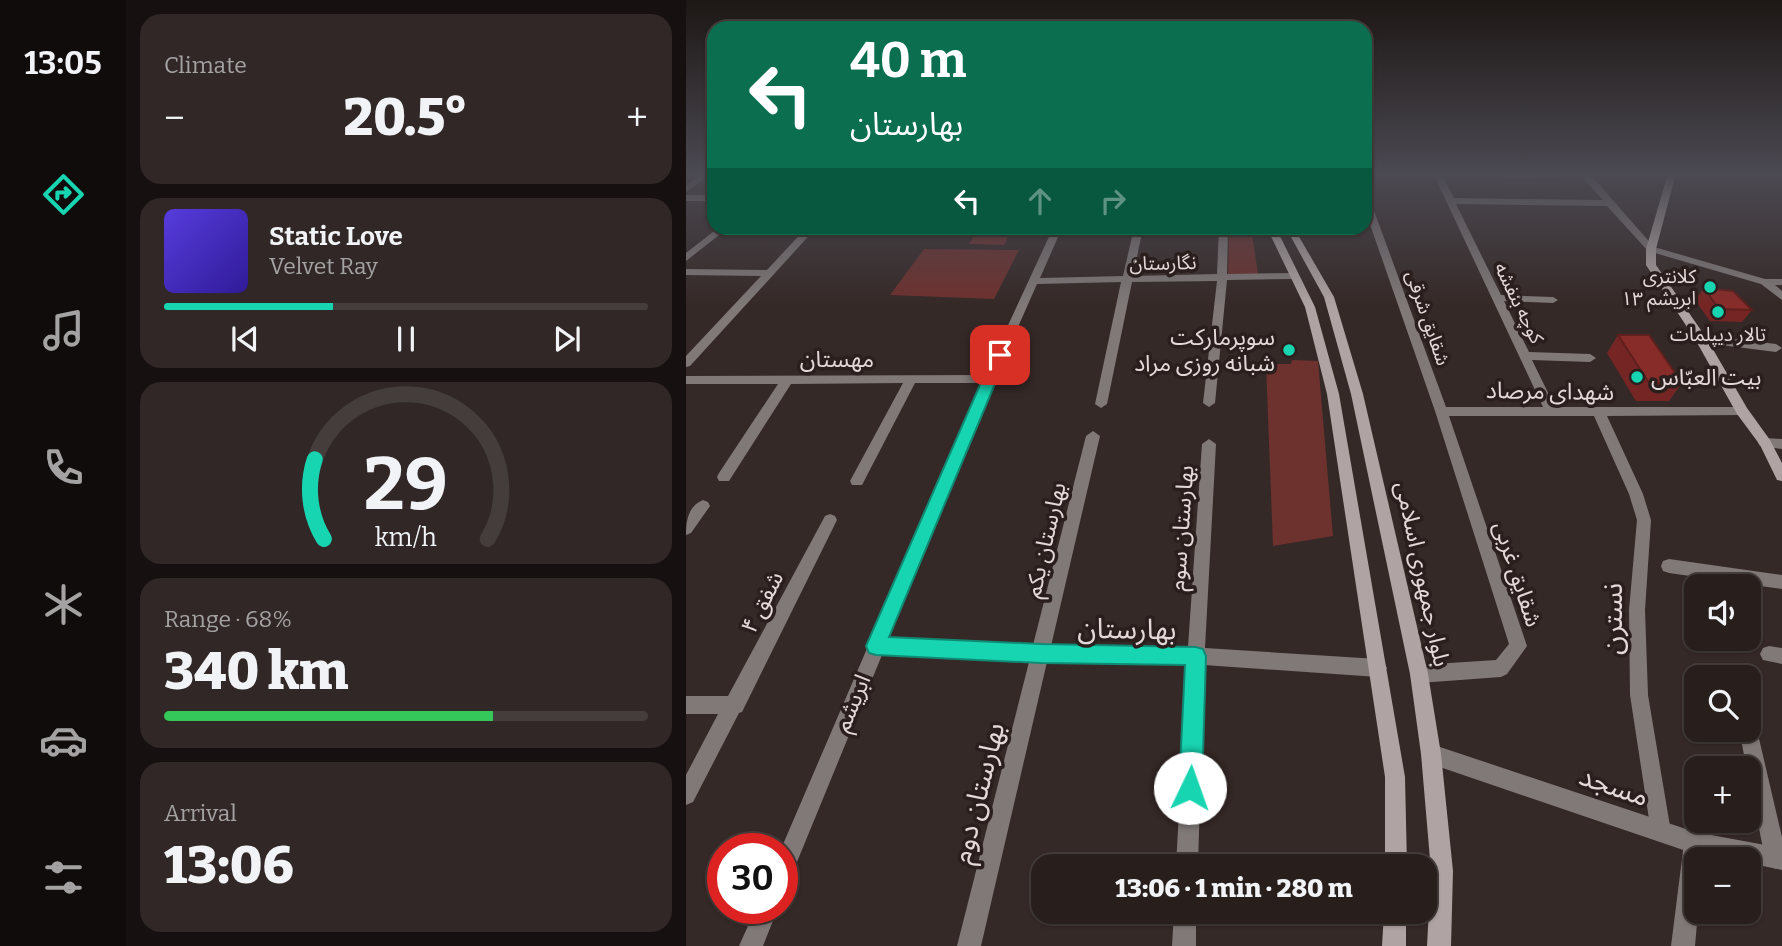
<!DOCTYPE html>
<html lang="en">
<head>
<meta charset="utf-8">
<style>
	body { margin:0; font-family:Bitter,"Noto Sans Arabic",serif; background:#302726; color:#f1f3f6; height:100vh; display:flex; flex-direction:column; font-size:26px; white-space:nowrap }
	* { box-sizing:border-box; margin:0 }
	p { font-size:23px; color:#a5a2a4 }
	.icon { flex:none; width:38px; height:38px; fill:none; stroke:currentColor; stroke-width:2; stroke-linecap:round; stroke-linejoin:round }
	.map { position:relative; flex:1; overflow:hidden }
	.side { display:flex; flex-direction:column; gap:14px; padding:14px; background:#161110; width:560px }
	.side>* { flex:none }
	.top-card { position:absolute; left:21px; top:21px; width:665px; height:214px; border-radius:21px; box-shadow:0 2px 5px #0004,0 0 0 2px #443d3b; background:#0b6e4f; color:#fff; overflow:hidden }
	.controls { position:absolute; left:998px; top:574px; display:grid; gap:14px }
	.controls a { display:grid; place-items:center; width:77px; height:77px; border-radius:14px; background:#281f1d; box-shadow:0 2px 5px #0004,0 0 0 2px #443d3b; font-size:35px }
	.speed { position:absolute; left:21px; top:833px; display:flex; gap:14px; font-size:35px; font-weight:700; text-align:center }
	.speed>* { display:grid; place-content:center; width:91px; height:91px; border-radius:50%; background:#281f1d; box-shadow:0 2px 5px #0004,0 0 0 2px #443d3b; line-height:1 }
	.speed .limit { border:10px solid #d22; background:#fff; color:#111 }
	.pin { position:absolute; display:grid; place-items:center; width:60px; height:60px; color:#fff; margin:-30px; border-radius:14px; box-shadow:0 4px 10px #0006 }
	.me { position:absolute; width:77px; margin:-38px; rotate:3deg; stroke-linejoin:round; filter:drop-shadow(0 0 5px #0008) }
	.turn { display:flex; align-items:center; gap:24px; height:147px; padding:0 28px; font-size:32px }
	.turn .icon { width:91px; height:91px; stroke-width:2.5 }
	.turn b { display:block; font-size:49px; line-height:60px }
	.lanes { display:flex; align-items:center; height:66px; padding:0 28px; background:#0003; justify-content:center; gap:35px; direction:ltr }
	.lanes .off { opacity:.35 }
	.big { font-size:52px; font-weight:800; line-height:1.1 }
	.side .widget { flex:1; display:flex; flex-direction:column; justify-content:center; gap:10px; min-width:0; padding:0 24px; border-radius:21px; background:#302726 }
	.side .dial { align-items:center; gap:0 }
	.dial svg { height:182px; overflow:visible; fill:none; stroke:#443d3b; stroke-width:7; stroke-linecap:round; text-anchor:middle }
	.dial text { fill:#f1f3f6; stroke:none }
	.song { display:flex; align-items:center; gap:21px }
	.cover { width:84px; height:84px; border-radius:10px; background:linear-gradient(135deg,hsl(250 70% 55%),hsl(250 70% 35%)) }
	.played { height:7px; border-radius:4px; background:linear-gradient(90deg,#18d5b2 35%,#443d3b 35%) }
	.keys { display:flex; justify-content:space-around; direction:ltr }
	.heat { display:flex; justify-content:space-between; align-items:center; font-size:38px; direction:ltr }
	.charge { height:10px; border-radius:5px; background:linear-gradient(90deg,#34c759 68%,#443d3b 0) }
	.trip { position:absolute; left:345px; top:854px; width:406px; height:70px; border-radius:21px; background:#281f1d; box-shadow:0 2px 5px #0004,0 0 0 2px #443d3b; font-weight:800; line-height:70px; text-align:center }
	main { display:flex; flex:1; min-height:0 }
	.tab-bar { display:flex; flex-direction:column; width:126px; justify-content:space-around; align-items:center; background:#100c0c; color:#a5a2a4 }
	.tab-bar .icon { width:49px; height:49px }
	.tab-bar .current { color:#18d5b2 }
	.tab-bar b { font-size:32px; color:#f1f3f6 }
	.map>svg:first-child { display:block }
	.green { fill:#6d312e }
	.lines { fill:none; stroke-linecap:round; stroke-linejoin:round }
	.minor { fill:#807978; fill-rule:evenodd }
	.tertiary { fill:#807978; fill-rule:evenodd }
	.secondary { fill:#afa4a3; fill-rule:evenodd }
	.wall { fill:#752624 }
	.building { fill:#882c2a; stroke:#5f1f1d; stroke-width:2 }
	.route { fill:#18d5b2; stroke:#108a74; stroke-width:2 }
	.poi-dot { fill:#18d5b2; stroke:#2b1f1e; stroke-width:2.5 }
	.labels { text-anchor:middle; dominant-baseline:central; stroke-width:7; stroke-linejoin:round; paint-order:stroke }
	.far-street-label { font-size:19px; fill:#e2d9d8; stroke:#2b1f1e }
	.far-poi-label { font-size:19px; fill:#e2d9d8; stroke:#2b1f1e; text-anchor:end }
	.poi-label { font-size:23px; fill:#e2d9d8; stroke:#2b1f1e; text-anchor:end }
	.street-label { font-size:23px; fill:#e2d9d8; stroke:#2b1f1e }
	.near-street-label { font-size:28px; fill:#e2d9d8; stroke:#2b1f1e }
</style>
</head>
<body>
<main>
<nav class="tab-bar">
<b>13:05</b>
<svg class="icon current" aria-label="directions" viewBox="0 0 24 24"><path d="M12 3l9 9-9 9-9-9zM9 14v-3h6M13 9l2 2-2 2"/></svg>
<svg class="icon" aria-label="music" viewBox="0 0 24 24"><path d="M9 18V5l10-2v13"/><circle cx="6" cy="18" r="3"/><circle cx="16" cy="16" r="3"/></svg>
<svg class="icon" aria-label="phone" viewBox="0 0 24 24"><path d="M5 4h4l2 5-3 2q2 4 5 5l2-3 5 2v4C11 20 4 13 5 4z"/></svg>
<svg class="icon" aria-label="climate" viewBox="0 0 24 24"><path d="M12 3v18M4 7l16 10M4 17L20 7"/></svg>
<svg class="icon" aria-label="car" viewBox="0 0 24 24"><path d="M5 17H2v-5l4-1 3-4h7l3 4 3 1v5h-3M9 17h6M6 11h13"/><circle cx="7" cy="17" r="2"/><circle cx="17" cy="17" r="2"/></svg>
<svg class="icon" aria-label="filters" viewBox="0 0 24 24"><path d="M4 7h16M4 17h16"/><circle cx="9" cy="7" r="2"/><circle cx="15" cy="17" r="2"/></svg>
</nav>
<section class="side">
<div class="widget"><p>Climate</p>
<div class="heat"><a>−</a><b class="big">20.5°</b><a>+</a></div>
</div>
<div class="widget">
<div class="song"><i class="cover"></i><div><b>Static Love</b><p>Velvet Ray</p></div></div>
<div class="played"></div>
<div class="keys"><svg class="icon" aria-label="previous" viewBox="0 0 24 24"><path d="M18 5L8 12l10 7zM5 5v14"/></svg><svg class="icon" aria-label="pause" viewBox="0 0 24 24"><path d="M8 5v14M16 5v14"/></svg><svg class="icon" aria-label="next" viewBox="0 0 24 24"><path d="M6 5l10 7-10 7zM19 5v14"/></svg></div>
</div>
<div class="widget dial"><svg viewBox="0 0 100 80">
<path d="M14 69A42 42 0 1 1 86 69"/>
<path d="M14 69A42 42 0 0 1 10 34" stroke="#18d5b2"/>
<text x="50" y="56" font-size="32" font-weight="700">29</text>
<text x="50" y="72" font-size="11">km/h</text>
</svg></div>
<div class="widget"><p>Range · 68%</p><b class="big">340 km</b><div class="charge"></div></div>
<div class="widget"><p>Arrival</p><b class="big">13:06</b></div>
</section>
<div class="map">
<svg width="1096" height="946" viewBox="0 0 1096 946">
	<rect width="100%" height="100%" fill="#352927"/>
	<path class="green" d="M293 228H327L318 245 283 244Z
		M543 228H569L566 234 572 274 542 275Z
		M238 249 333 250 308 299 204 295Z
		M606 360 632 361 647 536 587 546 580 364H605Z"/>
	<g class="lines">
		<path class="minor" d="M17 173H26L0 192V185Z
			M747 173H755L768 198 917 200 896 177 821 178 817 176 821 174 903 173 968 247 1079 279H1096V285H1089L1096 291V300L1075 284 962 251 921 206 770 204 815 295 867 297 872 300 867 303 818 301 843 352 904 354 910 358 904 362 846 360 869 407H1056L1062 411 1056 415 921 416 957 494 965 520 959 610 962 695 985 832 982 839 975 842 968 839 965 832 944 695 943 610 951 520 943 494 908 416H763L841 646 821 674 815 677 733 683 727 680 724 674 727 668 733 665 810 660 823 644 749 411 679 210V194L683 197 760 407H857Z
			M0 195H28V201H0Z
			M32 228H42L0 261V253Z
			M120 228H130L4 366 0 367V356L75 276 0 275V269L81 270Z
			M367 228H376L354 278 437 276 448 228H457L447 276 531 274 533 228H542L541 274 607 273 612 276 607 279 541 280 529 403 523 407 517 403 531 281 446 282 421 404 415 408 409 404 435 282 351 284 309 379 202 638 347 645 400 436 407 431 414 436 365 646 502 647 516 444 523 439 530 444 519 648 692 659 698 662 701 668 698 674 692 677 518 665 512 866H490L501 664 361 662 295 946H271L343 662 196 655 104 879 96 882 95 849 295 383H229L176 485H166L164 481 217 383 105 384 43 481H33L31 477 33 473 92 384H0V376L299 375Z
			M1015 335 1090 344 1096 348 1090 352 1011 342 1009 339Z
			M1079 438 1096 439V449L1074 446 1072 443 1074 440Z
			M17 500 22 502 24 506 5 533 0 535C0 521 2 506 17 500Z
			M144 514 149 516 151 520 56 712 53 713 7 802 0 805V775L32 714H0V696H42L139 516Z
			M983 559 1096 575V589L983 573 977 571 975 566 977 561Z
			M1083 646 1096 648V664L1077 660 1074 654 1077 648Z
			M1062 721 1069 723 1071 730 1096 837V866L1090 869 1082 866 1079 858 1053 730H1062Z
			M1009 832 1016 836 1020 843 1018 859H1010V912H1012L1009 946H985L998 843 1002 836Z
			M70 908H92L77 946H53Z
			M488 912H510V946H486Z"/>
		<path class="tertiary" d="M745 744 1009 832 1096 848V870L1062 863V859H1040L1009 854 745 764 738 761 735 754 738 747Z"/>
		<path class="secondary" d="M982 173H990L970 249V265L1021 339 1061 408 1084 440 1096 463V481L1091 480 1074 445 1051 414 1009 339 960 265V249Z
			M581 228H590L629 307 653 394 719 777 721 866H699V777L641 394 619 307Z
			M600 228H608L648 297 677 394 742 674 755 754 767 871 765 946H741L745 871 735 754 724 674 665 394 638 297Z
			M698 912H720V946H696Z"/>
	</g>
	<path class="wall" d="M1018 288 1066 310 1056 322 1024 321 1009 300Z
		M932 335 996 383 983 401H950L921 353Z"/>
	<path class="building" d="M1018 288 1047 291 1066 310 1033 309Z
		M932 335H963L996 383H963Z"/>
	<linearGradient id="sky" x2="0" y2="1"><stop stop-color="#1d1715"/><stop offset="0.57" stop-color="#4b4952"/><stop offset="1" stop-color="#4b4952" stop-opacity="0"/></linearGradient>
	<rect width="1096" height="306" fill="url(#sky)"/>
	<path class="route" d="M314 350 321 355 203 637 355 644 510 647 517 649 520 656 516 788 512 796 504 799 496 796 493 788 499 665 355 663 190 655 183 653 180 646 307 355Z"/>
	<g class="poi-dot">
		<circle cx="1024" cy="287" r="7"/>
		<circle cx="1032" cy="312" r="7"/>
		<circle cx="603" cy="350" r="7"/>
		<circle cx="951" cy="377" r="7"/>
	</g>
	<g class="labels">
		<g class="far-street-label">
			<text transform="translate(477 263) rotate(-1)">نگارستان</text>
			<text transform="translate(833 303) rotate(64)">کوچه بنفشه</text>
			<text transform="translate(742 318) rotate(71)">شقایق شرقی</text>
		</g>
		<g class="far-poi-label">
			<text x="1010" y="276">کلانتری<tspan x="1010" dy="22">۱۳ ابریشم</tspan></text>
			<text x="1032" y="334" text-anchor="middle">تالار دیپلمات</text>
		</g>
		<g class="poi-label">
			<text x="589" y="337">سوپرمارکت<tspan x="589" dy="26">شبانه روزی مراد</tspan></text>
			<text x="965" y="377" text-anchor="start">بیت العبّاس</text>
		</g>
		<g class="street-label">
			<text x="151" y="359">مهستان</text>
			<text transform="translate(864 391) rotate(1)">شهدای مرصاد</text>
			<text transform="translate(495 528) rotate(-86)">بهارستان سوم</text>
			<text transform="translate(359 540) rotate(-77)">بهارستان یکم</text>
			<text transform="translate(737 574) rotate(78)">بلوار جمهوری اسلامی</text>
			<text transform="translate(832 574) rotate(72)">شقایق غربی</text>
			<text transform="translate(76 602) rotate(-63)">شفق ۴</text>
			<text transform="translate(166 703) rotate(-67)">ابریشم</text>
		</g>
		<g class="near-street-label">
			<text transform="translate(926 619) rotate(-90)">نسترن</text>
			<text transform="translate(441 629) rotate(1)">بهارستان</text>
			<text transform="translate(928 786) rotate(19)">مسجد</text>
			<text transform="translate(292 793) rotate(-76)">بهارستان دوم</text>
		</g>
	</g>
</svg>
<div class="controls">
<a><svg class="icon" aria-label="sound" viewBox="0 0 24 24"><path d="M4 9h4l5-4v14l-5-4H4zM17 9q2 3 0 6"/></svg></a>
<a><svg class="icon" aria-label="search" viewBox="0 0 24 24"><circle cx="10" cy="10" r="6"/><path d="M15 15l6 6"/></svg></a>
<a>+</a>
<a>−</a>
</div>
<div class="speed"><div class="limit">30</div></div>
<div class="pin" style="left:314px;top:355px;background:#d93025"><svg class="icon" aria-label="arrive" viewBox="0 0 24 24"><path d="M6 21V4h12l-3 4 3 4H6"/></svg></div>
<svg class="me" style="left:504px;top:788px" viewBox="-20 -20 40 40"><circle r="19" fill="#fff"/><path d="M0-13L10 11 0 6-10 11z" fill="#18d5b2"/></svg>
<div class="trip">13:06 · 1 min · 280 m</div>
<div class="top-card">
<div class="turn"><svg class="icon" aria-label="left" viewBox="0 0 24 24"><path d="M17 20v-9H6M10 6l-5 5 5 5"/></svg><div><b>40 m</b>بهارستان</div></div>
<div class="lanes"><svg class="icon" aria-label="left" viewBox="0 0 24 24"><path d="M17 20v-9H6M10 6l-5 5 5 5"/></svg><svg class="icon off" aria-label="ahead" viewBox="0 0 24 24"><path d="M12 20V5M6 11l6-6 6 6"/></svg><svg class="icon off" aria-label="right" viewBox="0 0 24 24"><path d="M7 20v-9h11M14 6l5 5-5 5"/></svg></div>
</div>
</div>
</main>
</body>
</html>
